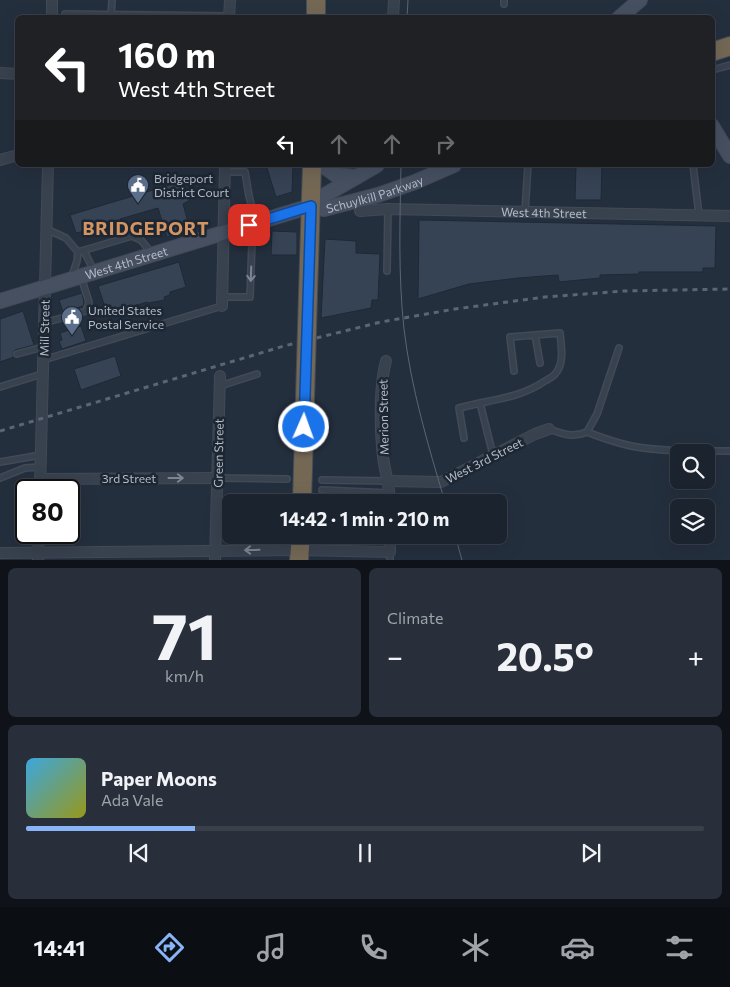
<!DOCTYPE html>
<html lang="en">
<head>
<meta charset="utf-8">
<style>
	body { margin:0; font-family:Commissioner,sans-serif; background:#282f3a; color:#f1f3f6; height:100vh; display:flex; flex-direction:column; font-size:19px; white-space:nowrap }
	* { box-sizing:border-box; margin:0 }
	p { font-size:16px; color:#a0a4aa }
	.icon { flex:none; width:28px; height:28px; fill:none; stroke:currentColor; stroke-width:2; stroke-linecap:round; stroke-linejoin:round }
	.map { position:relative; height:560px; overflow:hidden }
	.sheet { display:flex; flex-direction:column; gap:8px; padding:8px; background:#0f1319; flex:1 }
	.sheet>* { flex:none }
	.hud { position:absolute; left:15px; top:15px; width:700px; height:152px; border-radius:8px; box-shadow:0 5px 20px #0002,0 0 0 1px #39404a; background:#202124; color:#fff; overflow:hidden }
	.tools { position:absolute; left:670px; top:444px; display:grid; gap:10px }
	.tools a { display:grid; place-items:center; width:45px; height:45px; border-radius:8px; background:#1b232e; box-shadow:0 5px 20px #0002,0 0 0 1px #39404a; font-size:25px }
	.speed { position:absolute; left:15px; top:479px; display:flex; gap:10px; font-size:25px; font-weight:700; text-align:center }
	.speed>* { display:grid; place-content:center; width:65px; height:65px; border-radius:50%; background:#1b232e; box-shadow:0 5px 20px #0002,0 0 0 1px #39404a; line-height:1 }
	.speed .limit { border:2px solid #111; border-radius:8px; background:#fff; color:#111 }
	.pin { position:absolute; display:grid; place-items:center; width:42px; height:42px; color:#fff; margin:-21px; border-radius:10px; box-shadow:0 2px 8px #0006 }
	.me { position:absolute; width:55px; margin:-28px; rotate:2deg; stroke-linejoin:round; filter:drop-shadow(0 0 4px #0008) }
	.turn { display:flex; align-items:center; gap:18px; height:105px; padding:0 20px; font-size:22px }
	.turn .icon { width:65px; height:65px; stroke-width:2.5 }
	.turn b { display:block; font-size:35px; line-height:42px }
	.lanes { display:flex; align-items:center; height:48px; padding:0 20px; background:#0003; justify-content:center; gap:25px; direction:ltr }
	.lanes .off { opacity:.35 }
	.big { font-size:38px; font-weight:700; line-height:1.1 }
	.sheet .tile { flex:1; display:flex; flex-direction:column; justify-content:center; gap:8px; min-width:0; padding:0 18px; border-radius:8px; background:#282f3a }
	.sheet .dial { align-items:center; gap:0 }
	.dial b { font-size:65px; line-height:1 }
	.song { display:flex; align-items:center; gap:15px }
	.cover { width:60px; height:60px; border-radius:8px; background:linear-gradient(135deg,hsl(200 70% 55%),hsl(60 70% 35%)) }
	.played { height:5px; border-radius:2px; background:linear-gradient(90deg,#8ab4f8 25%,#39404a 25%) }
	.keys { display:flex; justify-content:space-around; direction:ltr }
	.heat { display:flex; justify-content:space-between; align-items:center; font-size:28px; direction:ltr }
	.sheet .tiles { flex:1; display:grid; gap:8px; grid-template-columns:1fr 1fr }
	.tile:last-child { grid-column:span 2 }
	.trip { position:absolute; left:222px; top:494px; width:285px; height:50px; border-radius:8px; background:#1b232e; box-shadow:0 5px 20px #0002,0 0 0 1px #39404a; font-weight:700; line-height:50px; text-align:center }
	.tab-bar { display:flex; height:80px; justify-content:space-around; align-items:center; background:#0b0e12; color:#a0a4aa }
	.tab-bar .icon { width:35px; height:35px }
	.tab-bar .on { color:#8ab4f8 }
	.tab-bar b { font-size:22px; color:#f1f3f6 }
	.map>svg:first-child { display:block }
	.building { fill:#364354; stroke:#1f2835 }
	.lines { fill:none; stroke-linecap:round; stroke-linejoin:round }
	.lane-casing { stroke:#414a57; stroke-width:8 }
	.street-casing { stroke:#414a57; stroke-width:12 }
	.secondary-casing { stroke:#414a57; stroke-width:16 }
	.highway-casing { stroke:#434c59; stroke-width:20 }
	.lane { stroke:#38414e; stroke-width:5 }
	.street { stroke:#38414e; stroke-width:10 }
	.secondary { stroke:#465061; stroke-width:14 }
	.highway { stroke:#746855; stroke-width:18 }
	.tram { stroke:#5a6575; stroke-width:1 }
	.rail { stroke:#5a6575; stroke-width:3; stroke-dasharray:5 5; stroke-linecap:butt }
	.highway-bridge-casing { stroke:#434c59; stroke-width:20; stroke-linecap:butt }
	.highway-bridge { stroke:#746855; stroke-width:18 }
	.oneway { stroke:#7c8592 }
	.route-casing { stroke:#114b97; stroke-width:12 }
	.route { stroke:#1a73e8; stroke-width:9 }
	.labels { text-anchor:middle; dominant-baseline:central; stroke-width:5; stroke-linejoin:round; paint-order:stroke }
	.poi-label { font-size:12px; fill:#b4bcc9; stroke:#1d2633; text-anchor:start }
	.street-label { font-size:12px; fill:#b4bcc9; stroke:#1d2633 }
	.district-label { font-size:18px; font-weight:bold; letter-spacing:1px; fill:#d59563; stroke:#1d2633 }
</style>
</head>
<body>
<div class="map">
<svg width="730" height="560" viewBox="0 0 730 560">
	<rect width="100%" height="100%" fill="#242f3e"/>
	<path class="building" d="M266 165H293L292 192 276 197Z
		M576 165H602L601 200H575Z
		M183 181 190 200 183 204 190 229 167 237 158 208 120 219 121 220 101 226 102 228 86 233 85 231 76 233 70 215Z
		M419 220 716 226 715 268H703V272H639V274L600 275V278L559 282 558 275 518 278 469 284 418 299Z
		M272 231 297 232V255H271Z
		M325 239 356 241V253L380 254 378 300H372L371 308 321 318Z
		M179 262 186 287 170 292V295L164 297 165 300 148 303 147 302 115 312 116 314 108 316 98 286Z
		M82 293 84 302 83 306 63 312 59 300Z
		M23 311 34 345 15 350 13 353 14 357 0 362V319Z
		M81 326 86 341 62 349 59 341 62 340 60 333Z
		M115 356 121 376 81 390 74 369Z"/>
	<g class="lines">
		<g class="lane-casing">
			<path id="lane" d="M504 4V0
				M65 14 229 16
				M111 17 112 0
				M712 70 730 65
				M693 165 699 215
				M225 172H245L249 196 256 223
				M525 212 528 165
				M46 229 66 238 78 252 77 261 72 276
				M84 251 94 271
				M78 252 132 236 141 240 152 254
				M387 271 388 209
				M222 297H250L252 241 249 226
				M44 323 86 311 89 302 81 277
				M535 335 540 363
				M17 354 43 347
				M43 360 222 306
				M220 386 257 374
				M0 387 42 374
				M480 403C505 398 524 395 545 381 548 379 553 377 555 374 565 364 561 345 560 333L510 337 514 371
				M549 429C563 434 573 438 587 432
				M587 432C605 439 624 446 644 448 672 452 701 451 730 451
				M587 432 597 414 619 348
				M464 438 459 408 480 403 493 455
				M0 462 41 455
				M0 478 25 468 40 467
				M217 478 287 479
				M322 480 388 481
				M322 490 390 493
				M264 502H299
				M390 560V552"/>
		</g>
		<g class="street-casing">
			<g id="street">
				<path d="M52 18V0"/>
				<path d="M229 18 230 0"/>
				<path d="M393 18 394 0"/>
				<path d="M0 73 18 74"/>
				<path d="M0 160 18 155"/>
				<path id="s1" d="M360 211 388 209 730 216"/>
				<path d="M222 306 225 165"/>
				<path d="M386 361C379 386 380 430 383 457 385 472 390 487 390 502"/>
				<path d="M40 479 217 478"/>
				<path d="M388 481 441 482 535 434 549 429"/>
				<path d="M40 490 48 165"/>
				<path d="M0 553 300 550 390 552V535"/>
				<path d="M38 559 39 532"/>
				<path d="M215 560 220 376"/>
			</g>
		</g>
		<g class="secondary-casing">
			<g id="secondary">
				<path d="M619 18 640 0"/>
				<path d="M712 126 730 156"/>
				<path d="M322 165 336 175 356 177"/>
				<path id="s2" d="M311 206 324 209 378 195 415 182 454 165"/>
				<path id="s3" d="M0 301 311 206 325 195 377 165"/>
			</g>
		</g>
		<g class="highway-casing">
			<path id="highway" d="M316 18V0
				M712 52 730 46
				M308 294 312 165
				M302 502 306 364
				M299 560 301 535"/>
		</g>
		<use href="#lane" class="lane"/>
		<use href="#street" class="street"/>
		<use href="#secondary" class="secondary"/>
		<use href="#highway" class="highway"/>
		<path class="tram" d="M407 18 408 0
			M401 165C400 220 398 274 404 329 411 388 428 445 445 502
			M455 535 462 560"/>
		<path class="rail" d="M0 431 284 346 381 322 455 309 545 297 624 291 730 289"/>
		<g class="highway-bridge-casing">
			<path id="highway-bridge" d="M306 364 308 294"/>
		</g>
		<use href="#highway-bridge" class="highway-bridge"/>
	</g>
	<defs><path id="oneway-shaft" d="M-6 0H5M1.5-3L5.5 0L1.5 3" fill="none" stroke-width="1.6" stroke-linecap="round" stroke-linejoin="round" transform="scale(1.25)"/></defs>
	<g class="oneway">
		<use href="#oneway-shaft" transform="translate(251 274) rotate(92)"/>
		<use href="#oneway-shaft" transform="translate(176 478)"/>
		<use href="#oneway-shaft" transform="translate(252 550) rotate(179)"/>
	</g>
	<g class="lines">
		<g class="route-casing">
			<path id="route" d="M249 225 311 206 304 427"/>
		</g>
		<use href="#route" class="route"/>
	</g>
	<defs>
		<g id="civic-pin" transform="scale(1.125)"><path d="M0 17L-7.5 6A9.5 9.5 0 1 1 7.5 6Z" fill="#5c6f8a" stroke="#1d2633"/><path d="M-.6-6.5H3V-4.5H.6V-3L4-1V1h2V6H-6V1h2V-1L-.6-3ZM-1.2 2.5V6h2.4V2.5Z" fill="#fff"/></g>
	</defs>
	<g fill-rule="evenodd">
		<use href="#civic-pin" x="138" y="185"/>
		<use href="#civic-pin" x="72" y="317"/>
	</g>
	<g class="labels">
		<g class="poi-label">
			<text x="154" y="178">Bridgeport<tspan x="154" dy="14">District Court</tspan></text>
			<text x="88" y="310">United States<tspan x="88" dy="14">Postal Service</tspan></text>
		</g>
		<g class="street-label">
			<text stroke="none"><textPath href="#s2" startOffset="66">Schuylkill Parkway</textPath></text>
			<text stroke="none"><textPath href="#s1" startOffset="184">West 4th Street</textPath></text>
			<text stroke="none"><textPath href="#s3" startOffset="132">West 4th Street</textPath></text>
			<text transform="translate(44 328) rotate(-89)">Mill Street</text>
			<text transform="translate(383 417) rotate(-91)">Merion Street</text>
			<text transform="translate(218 453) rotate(-89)">Green Street</text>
			<text transform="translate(484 460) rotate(-27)">West 3rd Street</text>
			<text x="129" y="478">3rd Street</text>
		</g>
		<g class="district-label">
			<text x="146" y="228">BRIDGEPORT</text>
		</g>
	</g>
</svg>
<div class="tools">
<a><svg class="icon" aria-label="search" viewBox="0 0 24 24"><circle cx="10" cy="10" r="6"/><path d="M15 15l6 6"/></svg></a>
<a><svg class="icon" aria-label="layers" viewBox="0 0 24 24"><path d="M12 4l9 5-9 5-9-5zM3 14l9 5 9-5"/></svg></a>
</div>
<div class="speed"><div class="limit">80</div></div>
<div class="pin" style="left:249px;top:225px;background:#d93025"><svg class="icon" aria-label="arrive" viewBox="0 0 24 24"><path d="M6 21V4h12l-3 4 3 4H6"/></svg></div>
<svg class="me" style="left:304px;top:427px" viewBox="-20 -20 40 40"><circle r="17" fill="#1a73e8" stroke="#fff" stroke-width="3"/><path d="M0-11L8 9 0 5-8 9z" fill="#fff"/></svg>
<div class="trip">14:42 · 1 min · 210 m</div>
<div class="hud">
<div class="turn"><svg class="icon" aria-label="left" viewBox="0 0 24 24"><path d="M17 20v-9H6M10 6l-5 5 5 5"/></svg><div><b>160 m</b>West 4th Street</div></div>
<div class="lanes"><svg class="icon" aria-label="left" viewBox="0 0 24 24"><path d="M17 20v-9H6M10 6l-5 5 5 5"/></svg><svg class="icon off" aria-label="ahead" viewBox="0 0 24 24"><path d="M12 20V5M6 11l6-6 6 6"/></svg><svg class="icon off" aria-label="ahead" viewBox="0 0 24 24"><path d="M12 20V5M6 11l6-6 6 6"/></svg><svg class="icon off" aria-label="right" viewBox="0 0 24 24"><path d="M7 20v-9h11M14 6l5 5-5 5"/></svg></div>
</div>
</div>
<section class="sheet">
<div class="tiles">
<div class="tile dial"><b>71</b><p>km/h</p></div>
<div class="tile"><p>Climate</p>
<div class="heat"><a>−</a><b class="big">20.5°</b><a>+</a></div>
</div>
<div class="tile">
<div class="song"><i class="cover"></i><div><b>Paper Moons</b><p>Ada Vale</p></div></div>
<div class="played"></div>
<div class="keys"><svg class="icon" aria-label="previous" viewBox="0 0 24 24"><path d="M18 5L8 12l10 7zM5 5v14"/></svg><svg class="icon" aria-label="pause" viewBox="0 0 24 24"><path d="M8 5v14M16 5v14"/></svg><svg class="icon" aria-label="next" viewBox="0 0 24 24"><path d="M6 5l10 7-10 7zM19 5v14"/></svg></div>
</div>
</div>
</section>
<nav class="tab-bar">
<b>14:41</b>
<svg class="icon on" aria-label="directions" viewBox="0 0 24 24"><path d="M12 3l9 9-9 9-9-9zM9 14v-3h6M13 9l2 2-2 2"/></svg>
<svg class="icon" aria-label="music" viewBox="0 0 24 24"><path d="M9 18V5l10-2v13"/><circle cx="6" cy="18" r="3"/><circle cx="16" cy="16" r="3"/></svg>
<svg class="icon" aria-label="phone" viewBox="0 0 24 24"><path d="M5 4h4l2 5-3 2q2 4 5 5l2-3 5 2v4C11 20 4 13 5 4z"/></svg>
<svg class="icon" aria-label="climate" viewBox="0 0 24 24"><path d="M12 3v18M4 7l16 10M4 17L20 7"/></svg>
<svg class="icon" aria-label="car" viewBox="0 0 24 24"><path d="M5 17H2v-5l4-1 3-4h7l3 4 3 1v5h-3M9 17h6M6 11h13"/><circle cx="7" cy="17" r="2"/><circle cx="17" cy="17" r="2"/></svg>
<svg class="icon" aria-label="filters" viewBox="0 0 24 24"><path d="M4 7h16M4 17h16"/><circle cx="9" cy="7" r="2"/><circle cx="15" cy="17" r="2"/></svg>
</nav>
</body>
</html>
